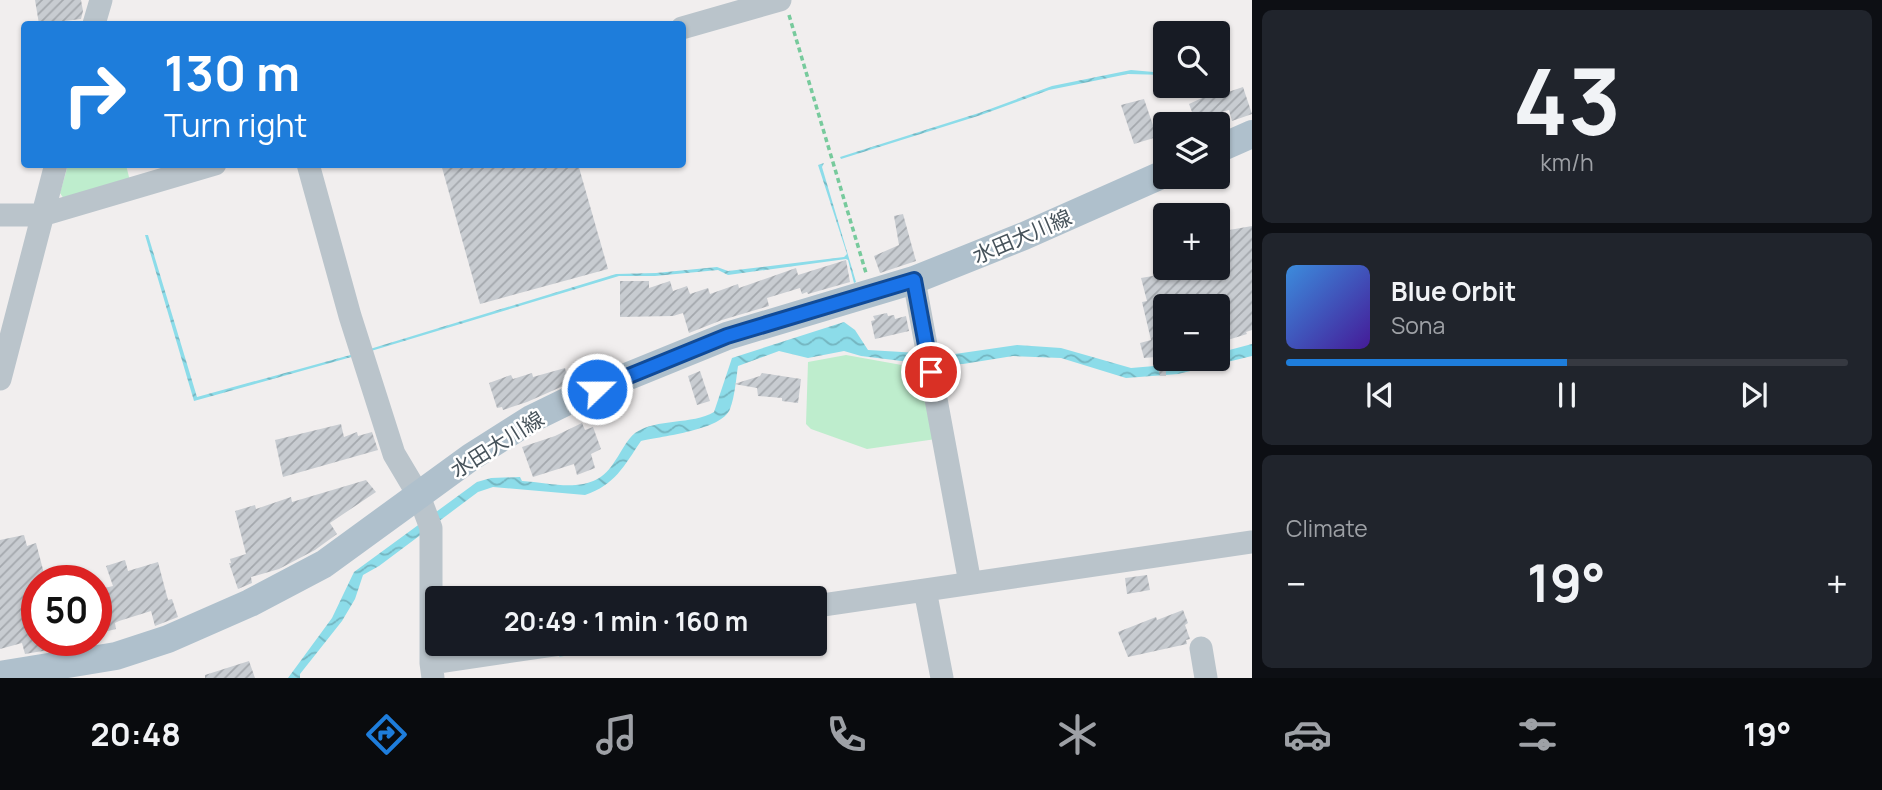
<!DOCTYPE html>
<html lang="en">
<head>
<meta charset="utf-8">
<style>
	body { margin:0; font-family:Manrope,"Noto Sans JP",sans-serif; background:#20242c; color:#f1f3f6; height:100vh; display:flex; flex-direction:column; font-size:26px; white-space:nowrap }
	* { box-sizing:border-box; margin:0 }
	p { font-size:23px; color:#9ea1a6 }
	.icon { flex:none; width:38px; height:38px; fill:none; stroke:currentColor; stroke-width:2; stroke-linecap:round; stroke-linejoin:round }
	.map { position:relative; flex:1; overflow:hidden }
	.details { display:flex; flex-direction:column; gap:10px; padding:10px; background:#0d0f14; width:630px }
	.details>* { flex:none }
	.hud { position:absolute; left:21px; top:21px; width:665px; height:147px; border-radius:7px; box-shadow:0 2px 5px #0004; background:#1e7ddb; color:#fff; overflow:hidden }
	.fabs { position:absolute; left:1153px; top:21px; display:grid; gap:14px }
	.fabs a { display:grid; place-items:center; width:77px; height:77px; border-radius:7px; background:#171b24; box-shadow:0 2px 5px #0004; font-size:35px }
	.speed { position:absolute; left:21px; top:565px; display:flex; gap:14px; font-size:35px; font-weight:700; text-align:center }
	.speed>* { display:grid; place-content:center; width:91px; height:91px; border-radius:50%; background:#171b24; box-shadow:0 2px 5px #0004; line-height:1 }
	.speed .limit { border:10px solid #d22; background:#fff; color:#111 }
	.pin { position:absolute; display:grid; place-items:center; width:60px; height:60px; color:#fff; margin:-30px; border:4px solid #fff; border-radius:50%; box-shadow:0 2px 7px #0007 }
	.me { position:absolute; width:77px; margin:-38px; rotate:68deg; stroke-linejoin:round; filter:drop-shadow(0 0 5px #0008) }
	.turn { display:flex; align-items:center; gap:24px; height:147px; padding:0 28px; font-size:32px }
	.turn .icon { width:91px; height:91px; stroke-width:2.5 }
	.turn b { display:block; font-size:49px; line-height:60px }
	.big { font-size:52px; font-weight:700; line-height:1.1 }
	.details .tile { flex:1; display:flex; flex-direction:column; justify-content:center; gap:10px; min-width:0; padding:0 24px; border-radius:10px; background:#20242c }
	.details .dial { align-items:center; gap:0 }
	.dial b { font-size:91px; line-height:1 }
	.song { display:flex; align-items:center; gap:21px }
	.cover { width:84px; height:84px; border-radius:10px; background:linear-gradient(135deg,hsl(210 70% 55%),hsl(260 70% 35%)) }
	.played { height:7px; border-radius:4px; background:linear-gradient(90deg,#1e7ddb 50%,#363941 50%) }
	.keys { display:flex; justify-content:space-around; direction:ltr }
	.heat { display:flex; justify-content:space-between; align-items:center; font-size:38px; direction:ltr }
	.trip { position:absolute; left:425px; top:586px; width:402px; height:70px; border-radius:7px; background:#171b24; box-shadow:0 2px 5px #0004; font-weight:700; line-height:70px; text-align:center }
	.tabs { display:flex; height:112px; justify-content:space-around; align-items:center; background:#090b0e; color:#9ea1a6 }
	.tabs .icon { width:49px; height:49px }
	.tabs .current { color:#1e7ddb }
	.tabs b { font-size:32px; color:#f1f3f6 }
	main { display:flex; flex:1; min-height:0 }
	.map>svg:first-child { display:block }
	.grass { fill:#beedcd }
	.water { fill:url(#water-waves) }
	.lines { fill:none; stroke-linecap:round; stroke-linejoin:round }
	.stream { stroke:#8cdce9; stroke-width:5 }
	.building { fill:url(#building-hatch) }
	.path { stroke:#77ca9c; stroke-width:3.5; stroke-dasharray:5 3.5; stroke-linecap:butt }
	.minor { stroke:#bac4cb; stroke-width:23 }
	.major { stroke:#afc0cc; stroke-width:28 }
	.route-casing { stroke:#114b97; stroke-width:18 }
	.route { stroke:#1a73e8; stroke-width:12 }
	.labels { text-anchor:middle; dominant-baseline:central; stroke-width:5; stroke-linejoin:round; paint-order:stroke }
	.street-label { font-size:21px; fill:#47535b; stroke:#fff }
</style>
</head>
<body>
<main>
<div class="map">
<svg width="1252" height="678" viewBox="0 0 1252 678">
	<defs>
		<pattern id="water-waves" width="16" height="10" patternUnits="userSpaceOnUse" patternTransform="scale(1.75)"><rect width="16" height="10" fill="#8cdce9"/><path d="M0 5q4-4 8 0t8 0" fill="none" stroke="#74b5c0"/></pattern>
		<pattern id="building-hatch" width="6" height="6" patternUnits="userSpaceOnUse" patternTransform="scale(1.75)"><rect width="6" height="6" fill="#c8ccd1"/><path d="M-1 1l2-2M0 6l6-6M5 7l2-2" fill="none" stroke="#a4a8ad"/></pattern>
	</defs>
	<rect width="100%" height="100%" fill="#f1eeee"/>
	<path class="grass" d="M68 165H126L130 181 64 199 60 193Z
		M846 355 924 369 936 439 867 449 811 429 806 424 808 362Z"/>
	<path class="water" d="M1131 70 1165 73V75L1128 74 1049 90 981 115 841 159 840 157 982 112 1052 86Z
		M824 163 822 167 856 282 854 283 848 260 846 259 728 275 718 270 655 276H619L371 351 370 349 616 274 656 273 717 267 728 271 844 257 847 254 818 165Z
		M145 235H148L197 397 354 354 355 356 194 401Z
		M844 322 855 330 868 350 919 353 918 363 861 356 844 351 808 358 779 351 738 366C736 379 735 396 730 409 722 430 663 436 641 441 624 466 615 485 585 495L493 487 478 492 379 566 363 575 355 599 342 621 300 674V678H288L332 618 354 572 477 482 491 478 520 477 522 481C555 483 592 496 613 464 619 456 627 439 635 433 657 418 692 425 714 412L732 358Z
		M1252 344V356L1178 374 1126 378 1061 358 1013 356 963 364H940V354H955L1017 345 1061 348 1131 368 1178 364 1197 359H1218V353Z"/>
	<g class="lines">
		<path class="stream" d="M560 654 630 644"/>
	</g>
	<path class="building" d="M35 0H81L83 11 81 19 39 24Z
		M1243 87 1252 114 1232 121 1229 110 1195 120 1189 104 1215 92 1216 96Z
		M1144 99 1157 137 1134 144 1121 105Z
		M441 164H578L608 269 480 304Z
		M903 214 916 261 880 273 874 256 899 245 894 216Z
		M1252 226V330L1246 332 1247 334 1218 343V306H1166V376H1160L1155 357 1144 358 1140 343 1151 340 1142 302 1147 301 1141 278 1164 274 1163 268H1218V232Z
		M846 260 850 282 808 294 807 292 802 294 800 288 767 298 769 306 722 320 689 333 683 313 673 316 620 317V281H649V288L670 281 673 291 687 286 690 294 708 288 710 294 738 284 739 288 796 268 798 275Z
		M887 313 888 316 894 315 895 319 906 316 909 331 875 339 871 321 875 320 873 316Z
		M611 357 613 364 527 402 503 410 502 407 497 408 489 383 511 375 513 379 532 373 533 377 565 368 566 372Z
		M700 371 710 401 697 405 688 376Z
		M762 373 801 379 798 403 782 401V398L758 396 757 388 734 384 760 376Z
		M582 423 585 430 593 427 601 449 591 454 595 468 577 475 574 464 533 477 522 447 555 436Z
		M341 424 344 437 357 432 358 436 372 432 378 450 283 477 275 440Z
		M366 480 376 492 330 523 337 534 315 550 279 569 251 577 252 583 238 589 229 563H231L230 559 246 554 235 511 255 505 256 509 291 497 292 502Z
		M24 535 27 546 36 543 46 581H37V640H84V644L25 654 22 643 0 649V540Z
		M125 560 128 571 158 562 168 600 172 599 178 617 155 626 151 611 119 621 115 623 116 629 96 634V590L113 586 106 566Z
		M1147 575 1150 590 1127 594 1125 578Z
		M1183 610 1188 623 1185 625 1190 639 1186 640 1187 644 1128 657 1118 632 1156 617 1157 620Z
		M249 661 255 678H205V675Z"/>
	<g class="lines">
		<path class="path" d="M789 15 866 273"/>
		<path class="minor" d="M94 24 101 0
			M682 28 780 0
			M308 164 350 316 394 454 419 496 431 528V663L433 678
			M0 215H42L215 164
			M914 280 970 583
			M0 379 56 164
			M925 590 942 678
			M816 606 1252 542
			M1201 648 1206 678
			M431 663 560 644"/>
		<path class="major" d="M1218 149 1252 134
			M0 675 116 656 168 639 250 603 324 564 471 457 531 419 572 399 727 336 914 280 1024 236 1166 173"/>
	</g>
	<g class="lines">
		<g class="route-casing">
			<path id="route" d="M597 389 727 336 914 280 931 372"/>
		</g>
		<use href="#route" class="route"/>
	</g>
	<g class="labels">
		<g class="street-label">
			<text transform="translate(1022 236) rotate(-23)">水田大川線</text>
			<text transform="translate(497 444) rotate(-32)">水田大川線</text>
		</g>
	</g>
</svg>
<div class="fabs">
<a><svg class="icon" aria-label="search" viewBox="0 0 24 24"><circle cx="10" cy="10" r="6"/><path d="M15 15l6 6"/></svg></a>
<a><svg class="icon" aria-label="layers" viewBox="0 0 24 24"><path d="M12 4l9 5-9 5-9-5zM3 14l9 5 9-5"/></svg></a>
<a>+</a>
<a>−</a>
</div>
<div class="speed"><div class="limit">50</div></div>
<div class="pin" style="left:931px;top:372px;background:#d93025"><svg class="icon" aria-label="arrive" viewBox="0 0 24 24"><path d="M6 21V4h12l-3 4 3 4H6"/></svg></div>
<svg class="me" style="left:597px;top:389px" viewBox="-20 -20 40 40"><circle r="17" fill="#1a73e8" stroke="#fff" stroke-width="3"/><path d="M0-11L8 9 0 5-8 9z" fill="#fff"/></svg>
<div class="trip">20:49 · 1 min · 160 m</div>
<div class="hud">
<div class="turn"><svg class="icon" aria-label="right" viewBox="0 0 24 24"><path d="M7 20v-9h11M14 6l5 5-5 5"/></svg><div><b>130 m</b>Turn right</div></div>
</div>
</div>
<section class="details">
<div class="tile dial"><b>43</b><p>km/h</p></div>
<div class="tile">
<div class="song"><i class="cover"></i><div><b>Blue Orbit</b><p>Sona</p></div></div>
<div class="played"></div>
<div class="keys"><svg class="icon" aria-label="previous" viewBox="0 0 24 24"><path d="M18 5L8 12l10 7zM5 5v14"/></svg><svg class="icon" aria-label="pause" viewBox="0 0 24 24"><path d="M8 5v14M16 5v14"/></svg><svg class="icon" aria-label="next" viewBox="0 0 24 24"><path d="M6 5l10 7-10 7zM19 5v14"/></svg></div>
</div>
<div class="tile"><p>Climate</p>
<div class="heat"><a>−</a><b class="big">19°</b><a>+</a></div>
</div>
</section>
</main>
<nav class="tabs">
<b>20:48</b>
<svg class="icon current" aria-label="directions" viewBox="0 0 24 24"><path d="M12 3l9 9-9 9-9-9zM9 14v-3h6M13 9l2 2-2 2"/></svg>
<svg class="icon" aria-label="music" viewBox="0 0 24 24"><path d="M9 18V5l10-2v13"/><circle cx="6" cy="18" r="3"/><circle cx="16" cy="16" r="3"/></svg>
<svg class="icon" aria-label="phone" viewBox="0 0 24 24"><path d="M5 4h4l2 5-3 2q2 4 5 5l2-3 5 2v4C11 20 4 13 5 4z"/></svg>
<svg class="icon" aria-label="climate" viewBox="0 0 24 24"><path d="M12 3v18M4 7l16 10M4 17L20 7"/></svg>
<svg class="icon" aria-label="car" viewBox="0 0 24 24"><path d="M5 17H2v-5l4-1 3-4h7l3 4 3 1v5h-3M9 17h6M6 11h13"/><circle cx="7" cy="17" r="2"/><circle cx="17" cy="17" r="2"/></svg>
<svg class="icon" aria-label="filters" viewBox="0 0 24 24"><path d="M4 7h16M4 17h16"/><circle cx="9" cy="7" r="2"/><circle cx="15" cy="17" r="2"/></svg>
<b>19°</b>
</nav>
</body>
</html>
